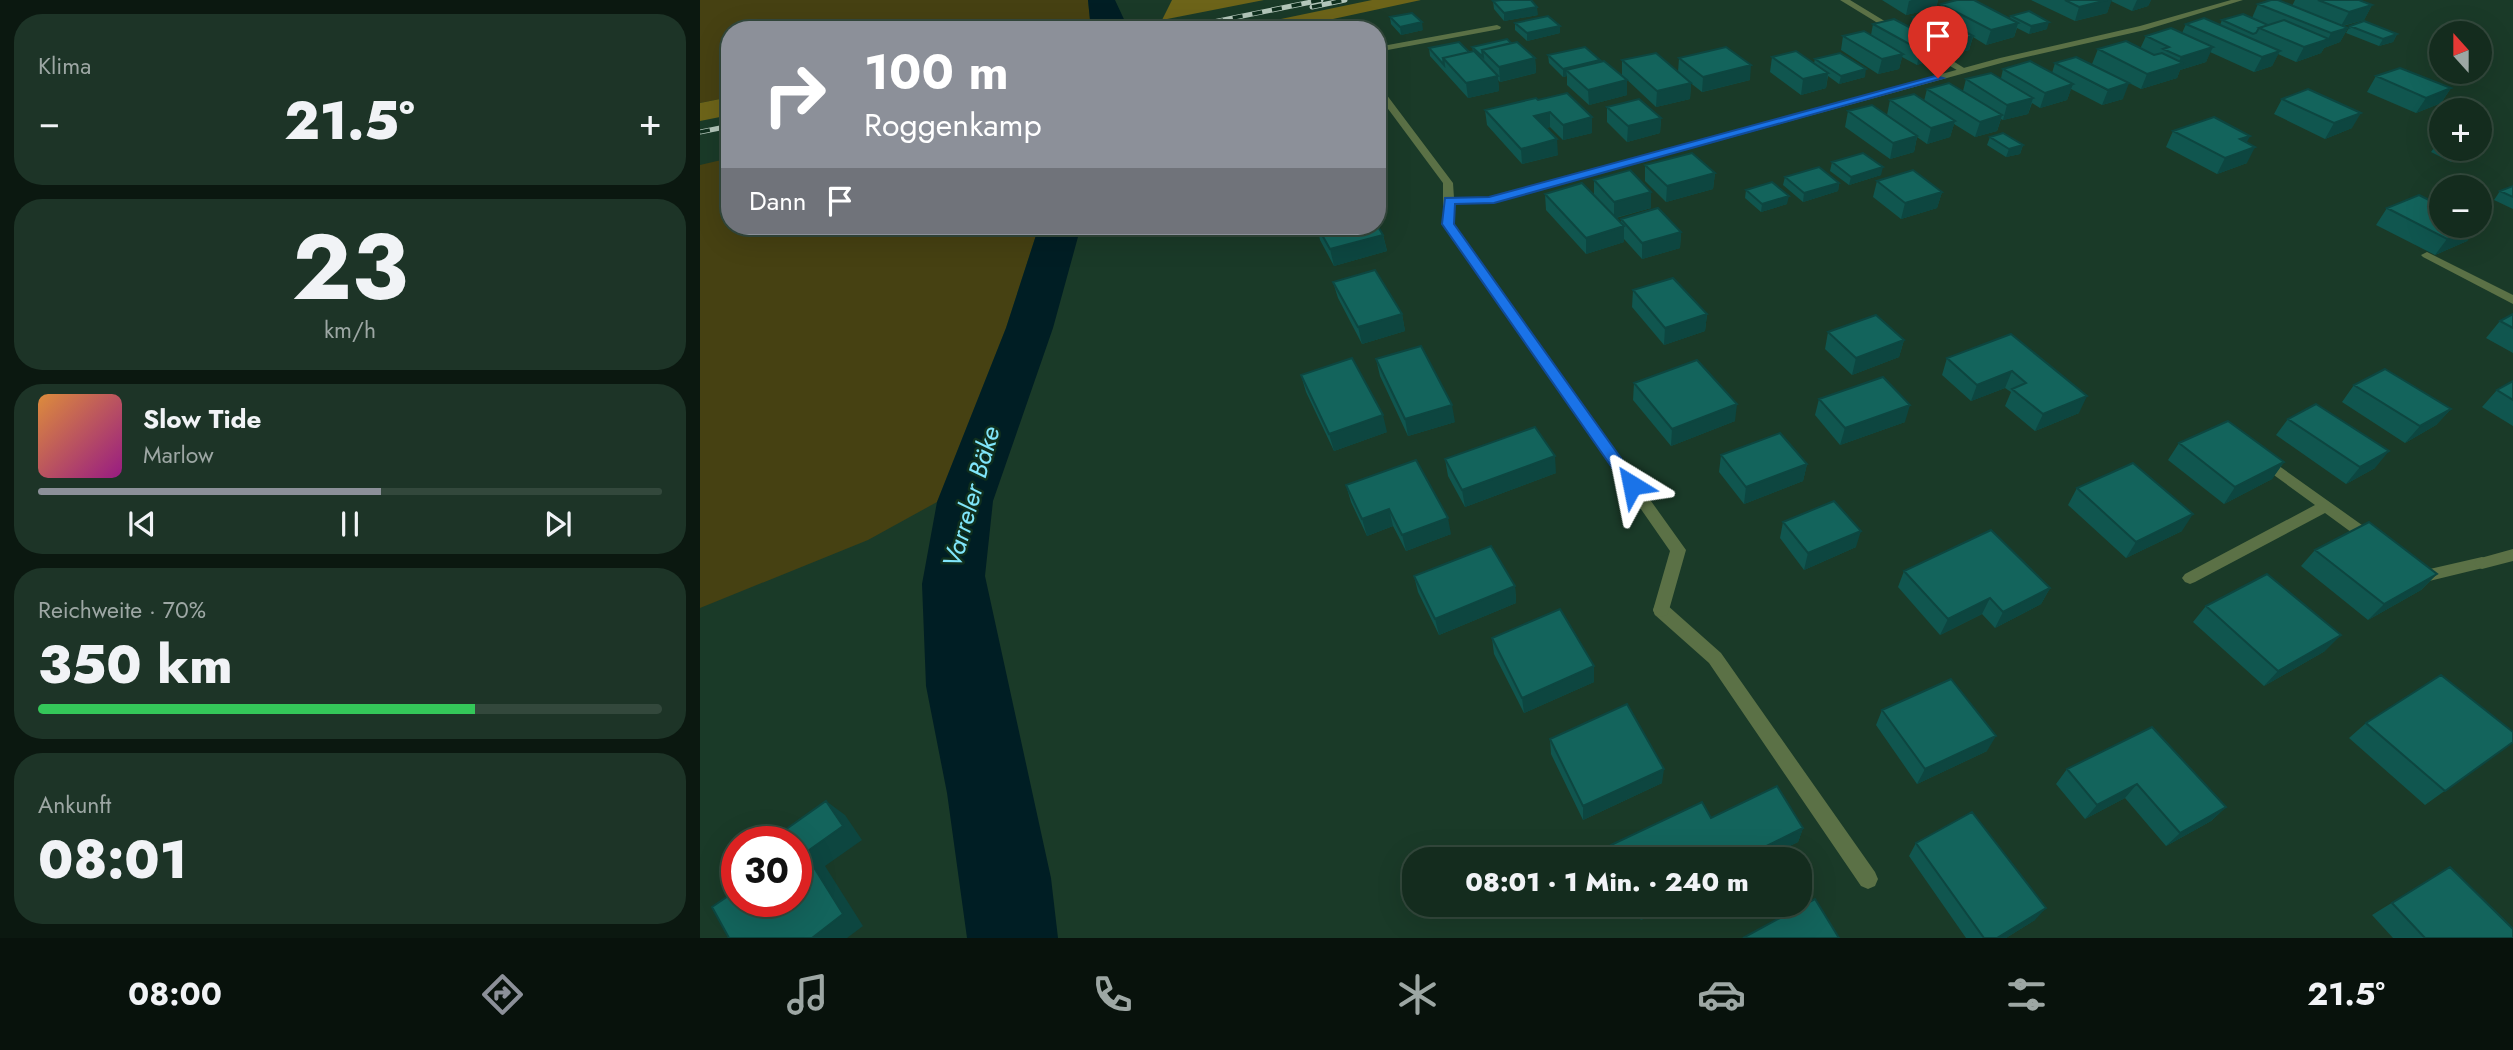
<!DOCTYPE html>
<html lang="de">
<head>
<meta charset="utf-8">
<style>
	body { margin:0; font-family:Jost,sans-serif; background:#1d3427; color:#f1f3f6; height:100vh; display:flex; flex-direction:column; font-size:26px; white-space:nowrap }
	* { box-sizing:border-box; margin:0 }
	p { font-size:23px; color:#9da7a4 }
	.icon { flex:none; width:38px; height:38px; fill:none; stroke:currentColor; stroke-width:2; stroke-linecap:round; stroke-linejoin:round }
	.map { position:relative; flex:1; overflow:hidden }
	.panel { display:flex; flex-direction:column; gap:14px; padding:14px; background:#0b1810; width:700px }
	.panel>* { flex:none }
	.banner { position:absolute; left:21px; top:21px; width:665px; height:214px; border-radius:28px; box-shadow:0 7px 28px #0002,0 0 0 2px #33483c; background:#8c9099; color:#fff; overflow:hidden }
	.needle { width:46px; rotate:339deg }
	.controls { position:absolute; left:1729px; top:21px; display:grid; gap:14px }
	.controls a { display:grid; place-items:center; width:63px; height:63px; border-radius:50%; background:#142c1e; box-shadow:0 7px 28px #0002,0 0 0 2px #33483c; font-size:35px }
	.speed { position:absolute; left:21px; top:826px; display:flex; gap:14px; font-size:35px; font-weight:700; text-align:center }
	.speed>* { display:grid; place-content:center; width:91px; height:91px; border-radius:50%; background:#142c1e; box-shadow:0 7px 28px #0002,0 0 0 2px #33483c; line-height:1 }
	.speed .limit { border:10px solid #d22; background:#fff; color:#111 }
	.pin { position:absolute; display:grid; place-items:center; width:60px; height:60px; color:#fff; margin:-72px -30px; border-radius:50% 50% 50% 0; rotate:-45deg; box-shadow:0 0 7px #0007 }
	.pin .icon { rotate:45deg }
	.me { position:absolute; width:77px; margin:-38px; rotate:325deg; stroke-linejoin:round; filter:drop-shadow(0 0 5px #0008) }
	.turn { display:flex; align-items:center; gap:24px; height:147px; padding:0 28px; font-size:32px }
	.turn .icon { width:91px; height:91px; stroke-width:2.5 }
	.turn b { display:block; font-size:49px; line-height:60px }
	.then { display:flex; align-items:center; height:66px; padding:0 28px; background:#0003; gap:14px; font-size:26px }
	.big { font-size:52px; font-weight:800; line-height:1.1 }
	.panel .tile { flex:1; display:flex; flex-direction:column; justify-content:center; gap:10px; min-width:0; padding:0 24px; border-radius:28px; background:#1d3427 }
	.panel .dial { align-items:center; gap:0 }
	.dial b { font-size:91px; line-height:1 }
	.song { display:flex; align-items:center; gap:21px }
	.cover { width:84px; height:84px; border-radius:10px; background:linear-gradient(135deg,hsl(30 70% 55%),hsl(310 70% 35%)) }
	.played { height:7px; border-radius:4px; background:linear-gradient(90deg,#8c9099 55%,#33483c 55%) }
	.keys { display:flex; justify-content:space-around; direction:ltr }
	.heat { display:flex; justify-content:space-between; align-items:center; font-size:38px; direction:ltr }
	.charge { height:10px; border-radius:5px; background:linear-gradient(90deg,#34c759 70%,#33483c 0) }
	.trip { position:absolute; left:702px; top:847px; width:410px; height:70px; border-radius:28px; background:#142c1e; box-shadow:0 7px 28px #0002,0 0 0 2px #33483c; font-weight:800; line-height:70px; text-align:center }
	.dock { display:flex; height:112px; justify-content:space-around; align-items:center; background:#08120c; color:#9da7a4 }
	.dock .icon { width:49px; height:49px }
	.dock .current { color:#8c9099 }
	.dock b { font-size:32px; color:#f1f3f6 }
	main { display:flex; flex:1; min-height:0 }
	.map>svg:first-child { display:block }
	.green { fill:#464112 }
	.forest { fill:#6d6419 }
	.water { fill:#001e24 }
	.lines { fill:none; stroke-linecap:round; stroke-linejoin:round }
	.lane { fill:#5b7146; fill-rule:evenodd }
	.street { fill:#5b7146; fill-rule:evenodd }
	.rail-casing { stroke:#b3c6ba; stroke-width:5 }
	.rail { stroke:#0f2f1e; stroke-width:3.5; stroke-dasharray:10; stroke-linecap:butt }
	.wall { fill:#10564f }
	.shaded-wall { fill:#0d4640 }
	.building { fill:#13645c; stroke:#0d4640; stroke-width:2 }
	.route { fill:#1a73e8; stroke:#114b97; stroke-width:2 }
	.labels { text-anchor:middle; dominant-baseline:central; stroke-width:5; stroke-linejoin:round; paint-order:stroke }
	.water-label { font-size:26px; font-style:italic; fill:#80e6fa; stroke:#0f2f1e }
</style>
</head>
<body>
<main>
<section class="panel">
<div class="tile"><p>Klima</p>
<div class="heat"><a>−</a><b class="big">21.5°</b><a>+</a></div>
</div>
<div class="tile dial"><b>23</b><p>km/h</p></div>
<div class="tile">
<div class="song"><i class="cover"></i><div><b>Slow Tide</b><p>Marlow</p></div></div>
<div class="played"></div>
<div class="keys"><svg class="icon" aria-label="previous" viewBox="0 0 24 24"><path d="M18 5L8 12l10 7zM5 5v14"/></svg><svg class="icon" aria-label="pause" viewBox="0 0 24 24"><path d="M8 5v14M16 5v14"/></svg><svg class="icon" aria-label="next" viewBox="0 0 24 24"><path d="M6 5l10 7-10 7zM19 5v14"/></svg></div>
</div>
<div class="tile"><p>Reichweite · 70%</p><b class="big">350 km</b><div class="charge"></div></div>
<div class="tile"><p>Ankunft</p><b class="big">08:01</b></div>
</section>
<div class="map">
<svg width="1813" height="938" viewBox="0 0 1813 938">
	<rect width="100%" height="100%" fill="#1a3a28"/>
	<path class="green" d="M0 0H388L391 30H30V97L0 103Z
		M30 158V226H339L306 328 237 502 168 540 0 608V165Z"/>
	<path class="forest" d="M472 0H564L462 20Z
		M672 0H721L582 30H528Z
		M30 97V115L0 121V103Z"/>
	<path class="water" d="M388 0H415L429 30H391Z
		M339 226H381L353 328 293 501 285 576 351 878 358 938H267L247 793 226 686 222 584 237 502 306 328Z"/>
	<g class="lines">
		<path class="lane" d="M1140 0H1150L1201 31 1194 33Z
			M797 25 801 27 800 29 677 52V47Z
			M1221 45H1227L1269 71 1262 73 1221 49Z
			M1727 252 1813 295V304L1723 257 1721 255Z
			M1565 456 1676 535 1678 539 1676 543H1666L1625 513 1495 582 1490 584 1485 582 1482 578 1485 574 1615 505 1560 465 1558 461Z
			M1782 557 1787 559 1790 563 1787 567 1721 583 1716 581 1713 577 1716 573 1721 571Z
			M961 603 967 605 1021 653 1175 872 1178 879 1175 886 1168 889 1161 886 1009 663 955 615 953 610 955 605Z"/>
		<path class="street" d="M1531 0H1543L1445 30 1305 62 793 203 754 204 753 224 986 550 969 610 967 615 961 617 955 615 953 610 970 551 743 224V183L677 94V85L680 86 753 183 754 198H789L1300 58 1440 26Z
			M1813 549V561L1782 569 1777 567 1774 563 1777 559Z"/>
		<g class="rail-casing">
			<path id="rail" d="M612 7 645 0
				M474 30 621 0
				M0 132 30 126"/>
		</g>
		<use href="#rail" class="rail"/>
	</g>
	<path class="wall" d="M1182 0H1238L1236 8 1206 15Z
		M1331 0H1451L1448 6 1432 11 1411 1 1407 13 1375 21Z
		M1595 0H1659L1672 5 1664 20 1643 26 1648 28 1640 42 1624 48 1621 53 1596 62 1578 54 1572 66 1554 72 1510 52 1506 62 1480 70 1477 78 1441 89 1392 64 1398 49H1440L1446 36 1482 33 1486 24 1520 25 1522 20 1552 18 1558 4 1592 6Z
		M793 1 838 15 804 21 794 9Z
		M1241 4 1310 18 1311 16 1347 29 1329 34 1317 28 1314 37 1286 45 1273 37 1269 50 1250 55 1240 49 1237 58 1217 65 1202 57 1199 69 1178 74 1141 50 1143 36 1171 35 1173 24 1210 28 1213 17H1238Z
		M690 17 723 30 701 35 691 24Z
		M815 23 860 33 827 41 815 30Z
		M1650 26 1697 34 1693 42 1679 46 1646 33Z
		M811 43 835 58 836 73 800 82 798 80 799 91 768 98 730 56 729 48 769 52 773 51 772 47Z
		M848 55 900 60 901 62 927 95 889 105 867 85V76L863 77 849 63Z
		M1072 57 1114 63 1115 59 1165 77 1139 84 1128 76 1126 88 1101 95 1070 72Z
		M979 58 1050 80 1002 92 988 81 991 83 990 99 956 107 922 75V60L978 72Z
		M1355 63 1423 99 1402 105 1371 89 1367 100 1340 108 1332 103 1328 114 1303 120 1301 119 1297 131 1275 137 1254 124 1250 137 1227 144 1217 137 1214 152 1190 159 1145 127 1148 111 1187 115 1190 100 1224 101 1227 89 1263 91 1266 79 1301 78 1303 69 1352 73Z
		M1676 76 1751 88 1741 103 1716 113 1667 92Z
		M1582 99 1652 128 1625 139 1574 114Z
		M838 100 892 133 863 140 850 127 846 128 858 155 822 164 787 125 785 110Z
		M907 107 961 118 960 133 927 142 907 122Z
		M1473 131 1546 143 1547 163 1517 174 1466 147Z
		M1290 137 1323 145 1320 154 1306 157 1287 145Z
		M1741 143V149H1780L1788 144 1782 152 1751 162 1731 152 1737 144Z
		M1132 162 1181 175 1149 185 1130 171Z
		M945 165 1015 173 1013 189 966 202 945 181Z
		M1085 177 1139 183 1138 191 1103 202 1083 185Z
		M894 180 951 192V208L916 218 921 223V219L981 232 980 248 942 259 924 239V242L886 254 846 210 845 194 894 195Z
		M1177 181 1242 192 1237 208 1201 219 1173 197Z
		M1813 186V209L1794 200 1800 191Z
		M1046 190 1087 204 1061 212 1045 198Z
		M1687 208 1741 226H1778L1767 241 1735 255 1676 225Z
		M617 226 683 235 687 251 634 266 620 240Z
		M633 282 702 314 705 331 662 344 638 298Z
		M933 290 1007 314 1005 331 964 345 932 307Z
		M1813 314V353L1786 338 1800 321Z
		M1128 332 1204 340 1199 357 1152 375 1125 349Z
		M1311 334 1379 413 1335 431 1305 406 1311 392 1305 388 1271 401 1242 375 1247 358Z
		M676 359 755 422 708 436 680 376Z
		M601 375 687 432 634 451 606 392Z
		M1813 381V426L1782 407 1797 390Z
		M934 383 1035 421 971 446 933 400Z
		M1654 385 1751 409 1736 425 1705 443 1642 402Z
		M1119 399 1205 422 1140 445 1115 415Z
		M1588 419 1675 468 1646 484 1576 435Z
		M1479 443 1584 462 1572 479 1524 504 1468 460Z
		M1021 455 1107 464 1103 481 1044 504 1019 472Z
		M745 459 856 473 765 507 748 476Z
		M646 485 751 534 706 551 693 526 667 536 651 502Z
		M1377 488 1482 531 1426 558 1368 505Z
		M1083 522 1156 547 1104 570 1080 538Z
		M1615 550 1737 574 1721 590 1668 620 1601 566Z
		M1204 571 1350 588 1341 604 1295 628 1282 614 1240 635 1198 587Z
		M714 576 815 586 816 603 739 635 718 592Z
		M1506 606 1625 651 1564 686 1493 622Z
		M792 638 894 666V682L824 713 794 654Z
		M1182 710 1287 751 1217 784 1176 725Z
		M1666 723 1813 742 1725 805 1649 738Z
		M1452 727 1526 807 1511 821 1466 846 1425 798 1385 819 1356 784 1367 769Z
		M850 739 962 783 883 820 851 754Z
		M1011 818 1103 828 1098 842 1063 859H912L911 858V845Z
		M1216 843 1335 920 1306 938H1266L1209 856Z
		M1750 867 1813 938H1693L1672 915Z
		M933 905H971L941 920Z"/>
	<path class="shaded-wall" d="M1212 0H1238L1236 8 1206 15 1209 1Z
		M1407 0H1412L1407 13 1375 21 1379 7Z
		M1437 0H1451L1448 6 1432 11Z
		M1672 5 1664 20 1641 26 1649 12Z
		M837 7 838 15 804 21V13Z
		M722 22 723 30 701 35 700 27Z
		M1349 22 1347 29 1329 34 1331 26Z
		M1318 23 1314 37 1286 45 1291 30Z
		M860 26V33L827 41V33Z
		M1648 28 1640 42 1624 48 1621 53 1596 62 1604 47 1628 39 1631 33Z
		M1697 34 1693 42 1679 46 1683 39Z
		M1273 36 1269 50 1250 55 1254 41Z
		M1241 44 1237 58 1217 65 1220 50Z
		M1513 47 1506 62 1480 70 1477 78 1441 89 1447 74 1477 65 1481 57Z
		M1580 51 1572 66 1554 72 1562 57Z
		M1203 54 1199 69 1178 74 1182 59Z
		M835 58 836 73 800 82 799 67Z
		M900 60 901 68 866 70 867 76 863 77V69Z
		M1051 65 1050 80 1002 92 1003 77Z
		M1166 69 1165 77 1139 84 1141 76Z
		M1128 73 1126 88 1101 95 1103 79Z
		M798 76 799 91 768 98 766 83Z
		M927 80V95L889 105 888 90Z
		M991 83 990 99 956 107 957 91Z
		M1429 83 1423 99 1402 105 1408 90Z
		M1373 84 1367 100 1340 108 1345 93Z
		M1751 88 1741 103 1716 113 1726 98Z
		M1333 98 1328 114 1303 120 1307 105Z
		M850 112V127L835 131 834 116Z
		M1661 113 1652 128 1625 139 1634 123Z
		M1302 115 1297 131 1275 137 1280 122Z
		M892 117V133L863 140V125Z
		M961 118 960 133 927 142 928 126Z
		M1255 121 1250 137 1227 144 1231 128Z
		M1217 136 1214 152 1190 159 1193 143Z
		M1550 136 1542 152 1540 139Z
		M857 139 858 155 822 164 821 149Z
		M1788 144 1782 152 1751 162 1757 154 1773 149H1780V147Z
		M1323 145 1320 154 1306 157 1309 149Z
		M1555 147 1547 163 1517 174 1525 158Z
		M1183 167 1181 175 1149 185 1151 177Z
		M1015 173 1013 189 966 202 967 186Z
		M1139 183 1138 191 1103 202 1104 193Z
		M951 192V208L914 218V202Z
		M1242 192 1237 208 1201 219 1205 203Z
		M1089 196 1087 204 1061 212 1062 204Z
		M550 226H577L552 232Z
		M924 226V242L886 254V238Z
		M1776 226H1778L1767 241 1735 255 1747 239Z
		M981 232 980 248 942 259V243Z
		M683 235 687 251 634 266 630 249Z
		M702 314 705 331 662 344 658 327Z
		M1007 314 1005 331 964 345 965 328Z
		M1204 340 1199 357 1152 375 1156 358Z
		M1312 371 1305 388 1271 401 1277 385Z
		M1387 396 1379 413 1335 431 1343 414Z
		M1037 404 1035 421 971 446 972 429Z
		M752 405 755 422 708 436 705 419Z
		M1210 405 1205 422 1140 445 1145 428Z
		M1751 409 1736 425 1705 443 1720 426Z
		M683 415 687 432 634 451 629 434Z
		M1689 451 1675 468 1646 484 1660 467Z
		M855 456 856 473 765 507 762 490Z
		M1584 462 1572 479 1524 504 1535 487Z
		M1107 464 1103 481 1044 504 1046 487Z
		M689 509 693 526 667 536 662 519Z
		M1493 514 1482 531 1426 558 1436 542Z
		M748 518 751 534 706 551 702 535Z
		M1161 531 1156 547 1104 570 1108 553Z
		M1737 574 1721 590 1668 620 1684 604Z
		M815 586 816 603 739 635 735 619Z
		M1350 588 1341 604 1295 628 1303 612Z
		M1290 598 1282 614 1240 635 1248 619Z
		M1641 635 1625 651 1564 686 1578 671Z
		M894 666V682L824 713 822 698Z
		M1296 736 1287 751 1217 784 1225 769Z
		M964 769 962 783 883 820V806Z
		M1437 784 1425 798 1385 819 1397 805Z
		M126 801 145 815 162 840 125 866 163 926 147 938H112L105 853Z
		M1526 807 1511 821 1466 846 1480 833Z
		M1103 828 1098 842 1063 859H1040Z
		M948 905H971L941 920 942 908Z
		M1346 908 1335 920 1306 938H1297Z"/>
	<path class="building" d="M801 0H831L837 7 804 13 793 1Z
		M1257 0H1274L1318 23 1291 30 1241 4Z
		M1365 0H1407L1379 7Z
		M1571 0H1578L1648 28 1631 33 1558 4Z
		M1618 0H1659L1672 5 1649 12Z
		M1329 11 1349 22 1331 26 1311 16Z
		M712 13 722 22 700 27 690 17Z
		M1231 13 1273 36 1254 41 1213 17Z
		M1543 14 1568 25 1559 28 1556 33 1553 34 1522 20Z
		M848 16 860 26 827 33 815 23Z
		M1504 18 1580 51 1562 57 1486 24Z
		M1194 19 1241 44 1220 50 1173 24Z
		M1584 20 1629 39 1604 47 1559 28Z
		M1664 21 1697 34 1683 39 1650 26Z
		M1471 28 1513 47 1481 57 1463 49 1469 47 1446 36Z
		M1164 31 1203 54 1182 59 1143 36Z
		M807 39 811 43 782 50 783 57 772 47Z
		M1426 41 1454 55 1462 53 1483 63 1447 74 1398 49Z
		M759 42 769 52 743 58 744 65 729 48Z
		M817 42 835 58 799 67 782 50Z
		M885 47 900 60 863 69 848 55Z
		M1026 47 1051 65 1003 77 979 58Z
		M774 51 798 76 766 83 743 58Z
		M1096 51 1128 73 1103 79 1072 57Z
		M956 53 991 83 957 91 922 60Z
		M1140 53 1166 69 1141 76 1115 59Z
		M1376 57 1429 83 1408 90 1355 63Z
		M904 61 927 80 888 90 866 70Z
		M1330 61 1373 84 1345 93 1303 69Z
		M1700 68 1751 88 1726 98 1676 76Z
		M1291 73 1333 98 1307 105 1266 79Z
		M1249 83 1302 115 1280 122 1227 89Z
		M1608 89 1661 113 1634 123 1582 99Z
		M867 93 892 117 863 125 850 112 834 116 857 139 821 149 785 110 836 98 838 100Z
		M1214 94 1255 121 1231 128 1190 100Z
		M939 99 961 118 928 126 907 107Z
		M1172 105 1217 136 1193 143 1148 111Z
		M1514 117 1550 136 1540 139 1555 147 1525 158 1473 131Z
		M1303 133 1323 145 1309 149 1290 137Z
		M1780 140 1788 144 1780 147Z
		M1746 149H1773L1757 154Z
		M992 153 1015 173 967 186 945 165Z
		M1163 153 1183 167 1151 177 1132 162Z
		M1119 167 1139 183 1104 193 1085 177Z
		M930 170 951 192 914 202 894 180Z
		M1213 170 1242 192 1205 203 1177 181Z
		M1072 182 1089 196 1062 204 1046 190Z
		M882 183 924 226 886 238 845 194Z
		M1813 186V197L1800 191Z
		M1719 195 1741 206V226H1776L1747 239 1687 208Z
		M958 208 981 232 942 243 921 219Z
		M677 225 683 235 630 249 617 226H677Z
		M675 270 702 314 658 327 633 282Z
		M973 278 1007 314 965 328 933 290Z
		M1813 314V328L1800 321Z
		M1176 315 1204 340 1156 358 1128 332Z
		M1311 334 1387 396 1343 414 1312 389 1326 383 1312 371 1277 385 1247 358Z
		M721 346 752 405 705 419 676 359Z
		M652 358 683 415 629 434 601 375Z
		M997 360 1037 404 972 429 934 383Z
		M1685 369 1751 409 1720 426 1654 385Z
		M1183 377 1210 405 1145 428 1119 399Z
		M1813 381V400L1797 390Z
		M1616 404 1689 451 1660 467 1588 419Z
		M1528 421 1584 462 1535 487 1479 443Z
		M835 427 855 456 762 490 745 459Z
		M1080 433 1107 464 1046 487 1021 455Z
		M716 460 748 518 702 535 689 509 662 519 646 485Z
		M1433 463 1493 514 1436 542 1377 488Z
		M1134 501 1161 531 1108 553 1083 522Z
		M1669 522 1737 574 1684 604 1615 550Z
		M1291 530 1350 588 1303 612 1290 598 1248 619 1204 571Z
		M791 546 815 586 735 619 714 576Z
		M1567 574 1641 635 1578 671 1506 606Z
		M860 609 894 666 822 698 792 638Z
		M1741 675 1813 732V742L1745 791 1666 723Z
		M1251 679 1296 736 1225 769 1182 710Z
		M927 704 964 769 883 806 850 739Z
		M1452 727 1526 807 1480 833 1437 784 1397 805 1367 769Z
		M1077 786 1103 828 1040 859H918L911 845 1002 802 1011 818Z
		M126 801 143 826 105 853 143 914 112 938H29L12 907 37 890V901H96V842H92L85 830Z
		M1272 812 1346 908 1297 938H1284L1216 843Z
		M1750 867 1813 929V938H1725L1692 903Z
		M1115 899 1139 938H1043Z"/>
	<path class="route" d="M1235 76 1243 78 794 203 755 204 754 224 940 485 932 491 927 489 742 224 745 198 789 197Z"/>
	<g class="labels">
		<g class="water-label">
			<text transform="translate(271 497) rotate(-74)">Varreler Bäke</text>
		</g>
	</g>
</svg>
<div class="controls">
<a><svg class="needle" viewBox="-14 -14 28 28"><path d="M0-13l5 13h-10z" fill="#e53935"/><path d="M0 13l5-13h-10z" fill="#9da7a4"/></svg></a>
<a>+</a>
<a>−</a>
</div>
<div class="speed"><div class="limit">30</div></div>
<div class="pin" style="left:1238px;top:78px;background:#d93025"><svg class="icon" aria-label="arrive" viewBox="0 0 24 24"><path d="M6 21V4h12l-3 4 3 4H6"/></svg></div>
<svg class="me" style="left:932px;top:485px" viewBox="-20 -20 40 40"><path d="M0-17L14 15 0 8-14 15z" fill="#1a73e8" stroke="#fff" stroke-width="4"/></svg>
<div class="trip">08:01 · 1 Min. · 240 m</div>
<div class="banner">
<div class="turn"><svg class="icon" aria-label="right" viewBox="0 0 24 24"><path d="M7 20v-9h11M14 6l5 5-5 5"/></svg><div><b>100 m</b>Roggenkamp</div></div>
<div class="then">Dann<svg class="icon" aria-label="arrive" viewBox="0 0 24 24"><path d="M6 21V4h12l-3 4 3 4H6"/></svg></div>
</div>
</div>
</main>
<nav class="dock">
<b>08:00</b>
<svg class="icon current" aria-label="directions" viewBox="0 0 24 24"><path d="M12 3l9 9-9 9-9-9zM9 14v-3h6M13 9l2 2-2 2"/></svg>
<svg class="icon" aria-label="music" viewBox="0 0 24 24"><path d="M9 18V5l10-2v13"/><circle cx="6" cy="18" r="3"/><circle cx="16" cy="16" r="3"/></svg>
<svg class="icon" aria-label="phone" viewBox="0 0 24 24"><path d="M5 4h4l2 5-3 2q2 4 5 5l2-3 5 2v4C11 20 4 13 5 4z"/></svg>
<svg class="icon" aria-label="climate" viewBox="0 0 24 24"><path d="M12 3v18M4 7l16 10M4 17L20 7"/></svg>
<svg class="icon" aria-label="car" viewBox="0 0 24 24"><path d="M5 17H2v-5l4-1 3-4h7l3 4 3 1v5h-3M9 17h6M6 11h13"/><circle cx="7" cy="17" r="2"/><circle cx="17" cy="17" r="2"/></svg>
<svg class="icon" aria-label="filters" viewBox="0 0 24 24"><path d="M4 7h16M4 17h16"/><circle cx="9" cy="7" r="2"/><circle cx="15" cy="17" r="2"/></svg>
<b>21.5°</b>
</nav>
</body>
</html>
